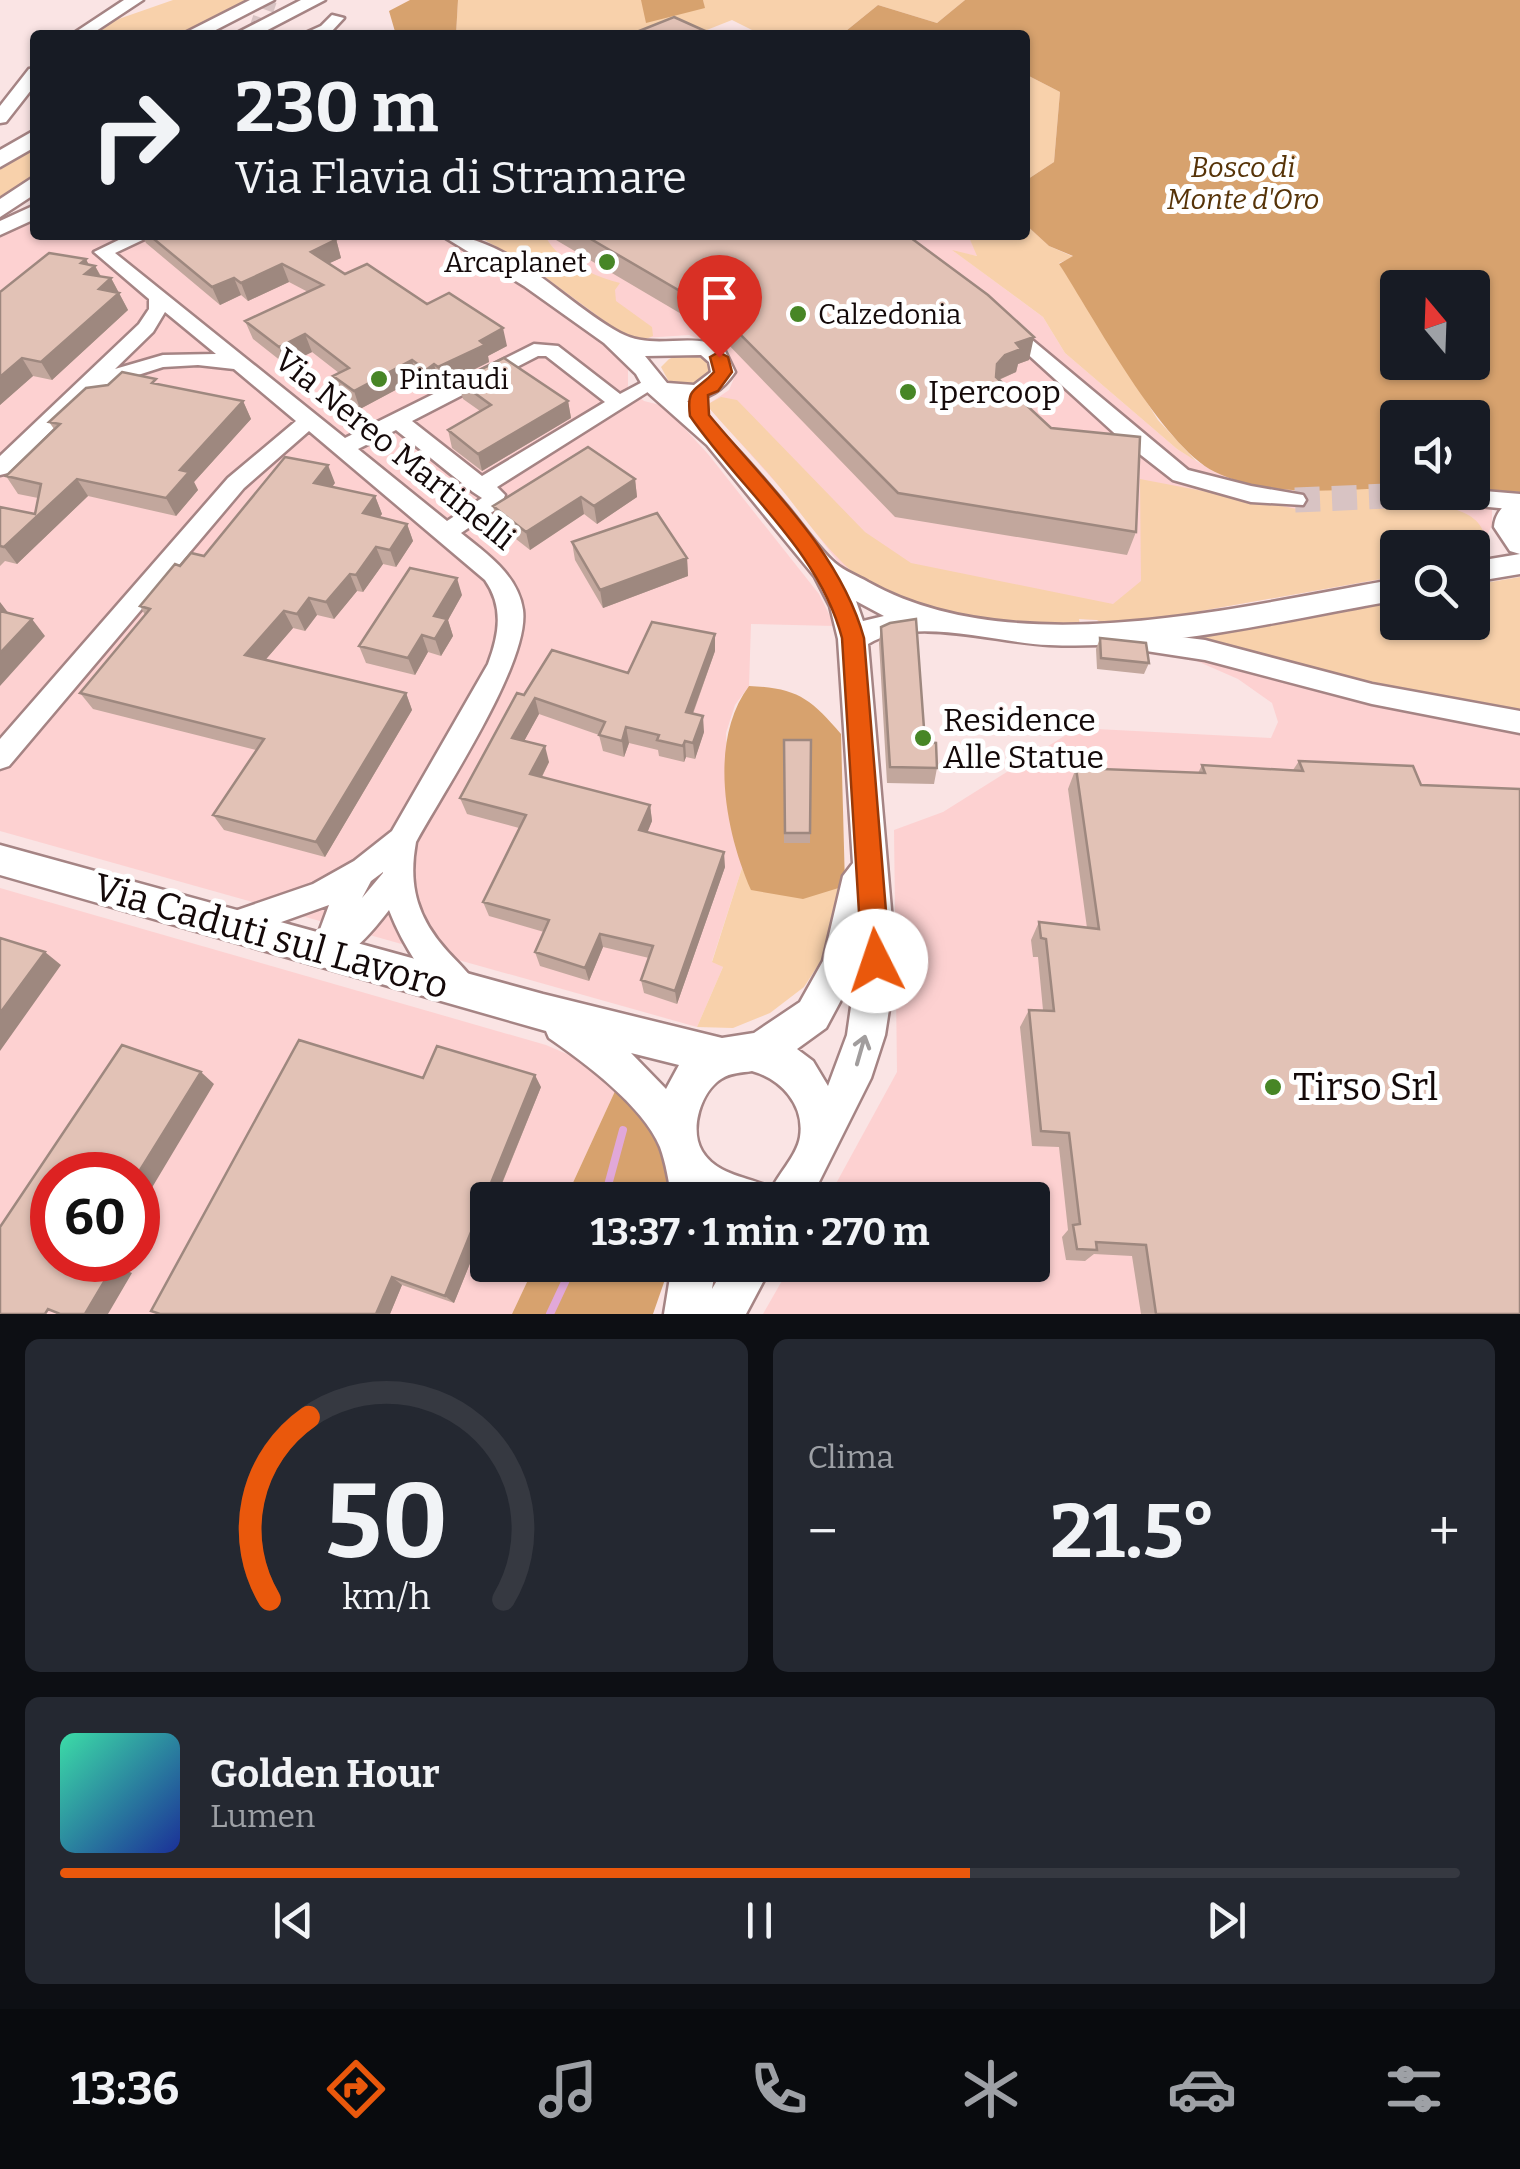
<!DOCTYPE html>
<html lang="it">
<head>
<meta charset="utf-8">
<style>
	body { margin:0; font-family:Bitter,serif; background:#242831; color:#f1f3f6; height:100vh; display:flex; flex-direction:column; font-size:38px; white-space:nowrap }
	* { box-sizing:border-box; margin:0 }
	p { font-size:32px; color:#9ea1a6 }
	.icon { flex:none; width:55px; height:55px; fill:none; stroke:currentColor; stroke-width:2; stroke-linecap:round; stroke-linejoin:round }
	.map { position:relative; height:1314px; overflow:hidden }
	.sheet { display:flex; flex-direction:column; gap:25px; padding:25px; background:#0d0f14; flex:1 }
	.sheet>* { flex:none }
	.banner { position:absolute; left:30px; top:30px; width:1000px; height:210px; border-radius:10px; box-shadow:0 2px 8px #0004; background:#171b24; color:#f1f3f6; overflow:hidden }
	.needle { width:65px; rotate:341deg }
	.tools { position:absolute; left:1380px; top:270px; display:grid; gap:20px }
	.tools a { display:grid; place-items:center; width:110px; height:110px; border-radius:10px; background:#171b24; box-shadow:0 2px 8px #0004; font-size:50px }
	.speed { position:absolute; left:30px; top:1152px; display:flex; gap:20px; font-size:50px; font-weight:700; text-align:center }
	.speed>* { display:grid; place-content:center; width:130px; height:130px; border-radius:50%; background:#171b24; box-shadow:0 2px 8px #0004; line-height:1 }
	.speed .limit { border:15px solid #d22; background:#fff; color:#111 }
	.pin { position:absolute; display:grid; place-items:center; width:85px; height:85px; color:#fff; margin:-102px -42px; border-radius:50% 50% 50% 0; rotate:-45deg; box-shadow:0 0 10px #0007 }
	.pin .icon { rotate:45deg }
	.me { position:absolute; width:110px; margin:-55px; rotate:356deg; stroke-linejoin:round; filter:drop-shadow(0 0 8px #0008) }
	.turn { display:flex; align-items:center; gap:35px; height:210px; padding:0 40px; font-size:45px }
	.turn .icon { width:130px; height:130px; stroke-width:2.5 }
	.turn b { display:block; font-size:70px; line-height:85px }
	.big { font-size:75px; font-weight:700; line-height:1.1 }
	.sheet .widget { flex:1; display:flex; flex-direction:column; justify-content:center; gap:15px; min-width:0; padding:0 35px; border-radius:15px; background:#242831 }
	.sheet .dial { align-items:center; gap:0 }
	.dial svg { height:260px; overflow:visible; fill:none; stroke:#363941; stroke-width:7; stroke-linecap:round; text-anchor:middle }
	.dial text { fill:#f1f3f6; stroke:none }
	.song { display:flex; align-items:center; gap:30px }
	.cover { width:120px; height:120px; border-radius:15px; background:linear-gradient(135deg,hsl(160 70% 55%),hsl(230 70% 35%)) }
	.played { height:10px; border-radius:5px; background:linear-gradient(90deg,#ea580c 65%,#363941 65%) }
	.keys { display:flex; justify-content:space-around; direction:ltr }
	.heat { display:flex; justify-content:space-between; align-items:center; font-size:55px; direction:ltr }
	.sheet .tiles { flex:1; display:grid; gap:25px; grid-template-columns:1fr 1fr }
	.widget:last-child { grid-column:span 2 }
	.trip { position:absolute; left:470px; top:1182px; width:580px; height:100px; border-radius:10px; background:#171b24; box-shadow:0 2px 8px #0004; font-weight:700; line-height:100px; text-align:center }
	.tabs { display:flex; height:160px; justify-content:space-around; align-items:center; background:#090b0e; color:#9ea1a6 }
	.tabs .icon { width:70px; height:70px }
	.tabs .on { color:#ea580c }
	.tabs b { font-size:45px; color:#f1f3f6 }
	.map>svg:first-child { display:block }
	.built { fill:#fdd1d1; fill-rule:evenodd }
	.green { fill:#f8d1ab }
	.forest { fill:#d7a26e; fill-rule:evenodd }
	.lines { fill:none; stroke-linecap:round; stroke-linejoin:round }
	.stream { stroke:#e1a8d9; stroke-width:8 }
	.minor-tunnel { stroke:#d8c3c3; stroke-width:25; stroke-dasharray:25 12; stroke-linecap:butt }
	.major-tunnel { stroke:#d8c3c3; stroke-width:18; stroke-dasharray:18 9; stroke-linecap:butt }
	.minor-casing { stroke:#a58484; stroke-width:5 }
	.major-casing { stroke:#a58484; stroke-width:5 }
	.highway-casing { stroke:#a58484; stroke-width:5 }
	.minor { fill:#fff; fill-rule:evenodd }
	.major { fill:#fff; fill-rule:evenodd }
	.highway { fill:#fff; fill-rule:evenodd }
	.wall { fill:#c2a79d }
	.shaded-wall { fill:#9e887f }
	.building { fill:#e2c2b6; stroke:#9e887f; stroke-width:2.5 }
	.oneway { stroke:#a19d9d }
	.route { fill:#ea580c; stroke:#983908; stroke-width:2.5 }
	.poi-dot { fill:#478626; stroke:#fff; stroke-width:4 }
	.labels { text-anchor:middle; dominant-baseline:central; stroke-width:10; stroke-linejoin:round; paint-order:stroke }
	.far-park-label { font-size:28px; font-style:italic; fill:#563308; stroke:#fff }
	.far-poi-label { font-size:28px; fill:#140909; stroke:#fff; text-anchor:start }
	.poi-label { font-size:32px; fill:#140909; stroke:#fff; text-anchor:start }
	.street-label { font-size:32px; fill:#140909; stroke:#fff }
	.near-street-label { font-size:38px; fill:#140909; stroke:#fff }
	.near-poi-label { font-size:38px; fill:#140909; stroke:#fff; text-anchor:start }
</style>
</head>
<body>
<div class="map">
<svg width="1520" height="1314" viewBox="0 0 1520 1314">
	<rect width="100%" height="100%" fill="#fae4e4"/>
	<path class="built" d="M35 216V235H435L523 284 615 354 628 367V387L644 401 664 406 708 454 819 594 835 626 751 624 749 686 735 705 726 733 727 794 742 868 712 961 723 967 697 1027 0 831V235Z
		M476 235H968L978 256 955 252 1043 317 1065 353 1177 449 1216 473 1397 488 1398 492H1472L1473 489 1520 494 1492 506V525L1481 548H1398L1397 575 1392 577 1110 627 1097 620 1079 619 1080 626 842 567 786 494 710 409V403L729 390 737 371 720 349 689 335 629 339 530 266Z
		M1180 637 1520 713V1314H763L791 1265H1032V1200H827L897 1072 894 830 943 812 1077 728 1271 738 1278 722 1272 703 1238 679 1190 658Z
		M0 888 546 1045 583 1061 616 1089 565 1200H488V1265H535L512 1314H0ZM52 1175H138V1260H52Z"/>
	<path class="green" d="M173 0H253L180 35H93L110 22Z
		M458 0H641L704 7 703 0H965L937 23 878 5 841 35H762L732 20 694 35H456Z
		M1025 74 1060 92 1054 162 1025 181Z
		M35 128V177L0 203V150Z
		M1025 224 1049 246 1074 257 1059 263 1158 420 1196 461 1177 449 1065 353 1043 317 952 250 977 256 968 235H1025Z
		M476 235H545C556 261 594 276 620 283L615 290 616 301 652 327 653 336 641 341 629 339 530 266Z
		M683 354 705 359 711 373 693 385 669 382 661 367 669 359Z
		M721 397 737 400 865 532 911 563 1113 604 1141 581 1140 479 1297 509 1293 490 1397 488 1398 492 1437 493 1440 505C1462 511 1482 516 1486 541L1473 551 1472 548H1398L1397 575 1392 577 1110 627 1097 620 1079 619 1080 626C1030 624 975 625 926 612 860 595 826 546 787 496 763 465 735 438 710 409V403Z
		M1520 577V713L1397 691 1180 637 1397 598 1398 622H1472L1473 585Z
		M742 868 752 890 845 886 832 944 804 987 770 1013 733 1028 697 1027 723 967 712 962Z"/>
	<path class="forest" d="M410 0H458L456 35H396L389 11Z
		M641 0H703L705 8 646 23Z
		M965 0H1520V492L1473 489 1472 418H1398L1397 488C1338 489 1270 499 1215 472 1162 446 1093 316 1059 264L1073 256 1049 246 1025 224V181L1054 162 1060 92 1025 74V35H841L878 5 937 23ZM1398 288H1472V362H1398Z
		M749 686C797 688 810 698 841 734L845 886 803 899 751 890C725 831 708 741 749 686Z
		M616 1089C650 1125 670 1150 676 1200H565Z
		M535 1265H670L653 1314H512Z"/>
	<g class="lines">
		<path class="stream" d="M604 1200 623 1130
			M550 1314 573 1265"/>
		<path class="minor-tunnel" d="M1295 500 1436 494"/>
		<path class="major-tunnel" d="M256 35 268 0"/>
		<g class="minor-casing">
			<path id="minor" d="M332 15 344 18 331 32 301 35 321 26Z
				M129 235H153L115 253 345 438 534 344 558 346 620 394 652 377 662 383 497 487 505 495 501 506 461 533C487 554 518 575 523 610 530 663 443 792 416 842 408 886 417 918 448 952 459 964 471 974 478 989L473 1000 462 1004C428 990 402 943 389 910 373 931 352 956 327 965L316 961 312 951 329 905 234 939 223 935 219 925 223 915 313 884 354 861 392 831 488 664C499 635 504 607 485 580L309 431 244 488 9 766 0 769V739L228 478 296 421 234 369 198 365 163 367 94 389 8 473 0 475V456L139 324 149 309V299L94 252ZM165 312 216 354 163 355 115 369 153 332ZM538 356H546L605 402 482 476 412 421ZM396 430 473 492 482 498 447 521 358 449ZM383 872V873L362 898 371 881Z
				M1007 319 1188 470 1251 486 1303 495 1306 500 1303 505 1251 502 1173 480 1123 441 1000 329V321Z
				M1472 490 1520 494V510L1436 502 1425 494Z
				M1116 629 1205 640 1372 684 1520 711V733L1372 704 1205 660 1107 645 1104 638 1107 631Z"/>
		</g>
		<g class="major-casing">
			<path id="major" d="M124 0H143L90 35H71Z
				M35 68V85L6 122 0 123V106L29 69Z
				M35 205V219L0 235V221Z
				M441 235C509 235 563 302 620 333 656 352 692 330 724 349L735 372C722 391 710 398 687 401 726 434 758 472 791 511 805 528 819 549 835 563 844 571 858 576 868 582 1016 665 1239 606 1398 579V600C1282 620 1166 650 1049 645 997 643 914 616 868 644L892 921V990L885 1035 871 1078 810 1200H672C669 1183 666 1163 660 1147 643 1106 584 1062 549 1038L546 1031 0 875V845L543 994 722 1038 754 1033 800 1002 823 961 843 876 853 863 838 639 830 606 815 577 707 445 645 390 636 374 604 343 524 286ZM701 355 709 362 711 372 694 385 667 383 645 356ZM856 601 884 616 863 621ZM856 972 847 1035 828 1086 813 1061 797 1049 826 1028ZM631 1053 679 1065 666 1089ZM752 1071C781 1079 805 1105 800 1137 797 1156 776 1176 769 1194L765 1185C743 1176 716 1174 702 1151 689 1129 701 1092 721 1079 731 1072 742 1073 752 1071Z
				M1520 497V554L1510 551 1494 527C1495 512 1506 501 1520 497Z
				M1520 554V574L1472 582V562Z
				M672 1265H716L712 1289 726 1265H772L746 1314H664Z"/>
		</g>
		<g class="highway-casing">
			<path id="highway" d="M250 0H274L206 35H181Z
				M301 0H325L258 35H233Z
				M35 130V147L0 167V150Z
				M35 176V194L0 217V199Z"/>
		</g>
		<use href="#minor" class="minor"/>
		<use href="#major" class="major"/>
		<use href="#highway" class="highway"/>
	</g>
	<path class="wall" d="M142 235H335L341 258 329 263 345 274 427 304 507 346 488 356 489 362 443 385 439 382 431 388 418 378 360 409 340 394 333 376 339 373 312 352 286 365 253 339 245 321 308 292 289 282 248 301 241 295 220 305 146 243Z
		M556 235H907L1029 360 1018 364 1016 372 999 380 1136 532 1127 555 895 517 722 338 556 240Z
		M86 259 88 264 95 266 101 276 111 278 128 310 52 380 33 376 0 405V292Z
		M458 381 568 401 571 418 482 471 452 448 448 430 480 411 463 399Z
		M159 384 243 401 251 419 194 482 198 490 176 516 88 496 17 564 5 561 0 566V507L35 514 38 498 18 494 6 476 54 429 49 422Z
		M635 479 637 497 597 524 584 514 530 550 497 524 493 506Z
		M335 483 332 487 375 496 382 514 379 517 407 524 413 541 396 567 383 564 363 592 357 591 334 619 317 615 305 631 293 628 265 660 406 693 412 710 325 857 224 830 213 815 256 750 93 709 80 693 145 615 140 606 180 566 204 556Z
		M572 542 687 558 688 576 603 608 575 560Z
		M462 595 448 620 453 636 441 656 428 652 415 675 366 663 359 646Z
		M881 627 925 742 937 768 934 784 887 783 879 643Z
		M1100 638 1149 663 1144 674 1097 669 1096 649Z
		M715 651 693 714 704 732 695 759 686 757 684 762 659 756 658 750 629 743 624 757 603 751 599 735 539 714 524 741 549 762 542 777 650 805 652 821 647 832 725 867 677 1004 644 993 641 980 649 958 603 947 589 981 540 966 535 952 544 932 489 916 483 902 519 828 467 814 460 798 524 695 628 673Z
		M784 740 810 833V843H784Z
		M1299 761 1520 1314H1141L1132 1256 1094 1254 1085 1261 1066 1260 1062 1237 1068 1230 1059 1147 1032 1146 1020 1027 1029 1010H1043L1038 957H1033L1031 940 1039 922 1087 928 1068 789 1076 768 1198 773 1202 765 1293 770Z
		M423 1078 541 1087 454 1303 402 1285 390 1314H159Z"/>
	<path class="shaded-wall" d="M321 235H335L341 258 317 269 311 252Z
		M86 259 91 269 95 266 104 283 94 291 81 263Z
		M282 264 289 282 248 301 241 283Z
		M111 278 128 310 52 380 41 362 99 289Z
		M234 278 241 295 220 305 212 287Z
		M503 328 507 346 488 356 489 362 443 385 438 367 480 341Z
		M305 334 312 352 286 365 279 347Z
		M1034 337 1029 360 1018 364 1016 372 1000 379 993 388 997 364 1016 343Z
		M22 358 33 376 0 405V377Z
		M412 360 418 378 360 409 354 391Z
		M434 364 439 382 431 388 426 370Z
		M243 401 251 419 194 482 198 490 176 516 166 498 180 470Z
		M568 401 571 418 482 471 478 454Z
		M328 465 335 483 321 501 314 483Z
		M77 479 88 496 17 564 4 547Z
		M635 479 637 497 597 524 594 506Z
		M375 496 382 514 370 530 363 513Z
		M581 497 584 514 530 550 526 532Z
		M407 524 413 541 396 567 390 550Z
		M376 547 383 564 363 592 356 575Z
		M687 558 688 576 603 608 600 590Z
		M350 574 357 591 334 619 326 602Z
		M457 578 462 595 448 620 453 636 441 656 435 639 434 616Z
		M309 598 317 615 305 631 297 614Z
		M0 602 13 619H0Z
		M284 611 293 628 255 672 245 655Z
		M32 619 45 636 0 686V653Z
		M715 634V651L687 729 686 712Z
		M422 635 428 652 415 675 408 658Z
		M406 693 412 710 325 857 316 842Z
		M535 698 539 714 517 754 512 738Z
		M703 716 704 732 695 759 693 743Z
		M626 727 629 743 624 757 622 741Z
		M685 741 686 757 684 762 683 746Z
		M545 746 549 762 535 790 530 774Z
		M650 805 652 821 642 846 639 830Z
		M724 852 725 867 677 1004 675 991Z
		M600 934 603 947 589 981 585 968Z
		M45 952 61 965 0 1051V1013Z
		M201 1072 214 1084 138 1211 137 1175Z
		M535 1075 541 1087 495 1200H488V1219L454 1303 445 1296Z
		M114 1265 132 1273 108 1314H85Z
		M392 1277 402 1285 390 1314H376Z"/>
	<path class="building" d="M674 17 714 35H629Z
		M149 235H327L335 240 311 252 345 274 367 264 427 304 449 293 503 328 480 341 485 345 438 367 434 364 426 370 412 360 354 391 333 376 349 368 305 334 279 347 245 321 323 285 282 264 241 283 234 278 212 287Z
		M584 235H907L988 295 1034 337 1016 343 1021 349 1005 355 997 364 996 377 1051 428 1140 437 1136 532 898 493 721 315Z
		M49 253 86 259 81 263 95 266 85 274 111 278 99 289 119 293 41 362 22 358 0 377V292Z
		M504 358 568 401 478 454 448 430 491 405 458 381Z
		M122 372 156 379 152 383 243 401 180 470 189 472 166 498 77 479 4 547 0 546V507L35 514 41 484 6 476 60 424 49 422 86 388 108 385Z
		M588 447 635 479 594 506 581 497 526 532 493 506Z
		M285 457 328 465 314 483 375 496 363 513 407 524 390 550 376 547 356 575 350 574 326 602 309 598 297 614 284 611 245 655 406 693 316 842 213 815 264 739 80 693 150 609 140 606 175 564 180 566 191 553 204 556Z
		M657 513 687 558 600 590 572 542Z
		M410 568 457 578 434 616 447 619 435 639 422 635 408 658 359 646Z
		M0 611 32 619 0 653Z
		M916 619 925 742 936 743 937 768 890 767 881 627 890 623Z
		M652 622 715 634 686 712 703 716 693 743 685 741 683 746 657 740 659 735 626 727 622 741 599 735 605 722 535 698 512 738 545 746 530 774 650 805 639 830 724 852 675 991 641 980 653 946 600 934 585 968 535 952 549 920 483 902 526 815 460 798 517 693 524 695 552 650 628 673Z
		M1100 638 1146 643 1149 663 1101 658Z
		M784 740H811L810 833H785Z
		M1299 761 1413 766 1421 785 1520 789V1314H1156L1146 1245 1096 1242 1097 1250 1077 1249 1073 1225 1080 1224 1069 1133 1041 1131 1029 1010 1054 1011 1046 939 1041 938 1039 922 1099 929 1076 768 1205 773 1202 765 1303 771Z
		M0 938 45 952 0 1013Z
		M299 1040 423 1078 437 1046 535 1075 445 1296 392 1277 376 1314H160L151 1311Z
		M122 1045 201 1072 137 1175H52V1260H101L114 1265 85 1314H60L48 1309 45 1314H0V1227Z"/>
	<defs><path id="oneway-shaft" d="M-6 0H5M1.5-3L5.5 0L1.5 3" fill="none" stroke-width="1.6" stroke-linecap="round" stroke-linejoin="round" transform="scale(2.5)"/></defs>
	<use class="oneway" href="#oneway-shaft" transform="translate(861 1050) rotate(-74)"/>
	<path class="route" d="M719 352 728 357 732 372 718 391 708 395 709 415C766 484 840 551 864 638L890 961 886 970 876 974 866 970 862 961 842 638C819 550 741 490 690 416 686 385 697 392 714 372L710 357Z"/>
	<g class="poi-dot">
		<circle cx="607" cy="262" r="10"/>
		<circle cx="798" cy="314" r="10"/>
		<circle cx="379" cy="379" r="10"/>
		<circle cx="908" cy="392" r="10"/>
		<circle cx="923" cy="738" r="10"/>
		<circle cx="1273" cy="1087" r="10"/>
	</g>
	<g class="labels">
		<g class="far-park-label">
			<text x="1243" y="167">Bosco di<tspan x="1243" dy="32">Monte d'Oro</tspan></text>
		</g>
		<g class="far-poi-label">
			<text x="587" y="262" text-anchor="end">Arcaplanet</text>
			<text x="818" y="314">Calzedonia</text>
			<text x="399" y="379">Pintaudi</text>
		</g>
		<g class="poi-label">
			<text x="928" y="392">Ipercoop</text>
			<text x="943" y="720">Residence<tspan x="943" dy="37">Alle Statue</tspan></text>
		</g>
		<g class="street-label">
			<text transform="translate(395 449) rotate(39)">Via Nereo Martinelli</text>
		</g>
		<g class="near-street-label">
			<text transform="translate(271 936) rotate(16)">Via Caduti sul Lavoro</text>
		</g>
		<g class="near-poi-label">
			<text x="1293" y="1087">Tirso Srl</text>
		</g>
	</g>
</svg>
<div class="tools">
<a><svg class="needle" viewBox="-14 -14 28 28"><path d="M0-13l5 13h-10z" fill="#e53935"/><path d="M0 13l5-13h-10z" fill="#9ea1a6"/></svg></a>
<a><svg class="icon" aria-label="sound" viewBox="0 0 24 24"><path d="M4 9h4l5-4v14l-5-4H4zM17 9q2 3 0 6"/></svg></a>
<a><svg class="icon" aria-label="search" viewBox="0 0 24 24"><circle cx="10" cy="10" r="6"/><path d="M15 15l6 6"/></svg></a>
</div>
<div class="speed"><div class="limit">60</div></div>
<div class="pin" style="left:719px;top:357px;background:#d93025"><svg class="icon" aria-label="arrive" viewBox="0 0 24 24"><path d="M6 21V4h12l-3 4 3 4H6"/></svg></div>
<svg class="me" style="left:876px;top:961px" viewBox="-20 -20 40 40"><circle r="19" fill="#fff"/><path d="M0-13L10 11 0 6-10 11z" fill="#ea580c"/></svg>
<div class="trip">13:37 · 1 min · 270 m</div>
<div class="banner">
<div class="turn"><svg class="icon" aria-label="right" viewBox="0 0 24 24"><path d="M7 20v-9h11M14 6l5 5-5 5"/></svg><div><b>230 m</b>Via Flavia di Stramare</div></div>
</div>
</div>
<section class="sheet">
<div class="tiles">
<div class="widget dial"><svg viewBox="0 0 100 80">
<path d="M14 69A42 42 0 1 1 86 69"/>
<path d="M14 69A42 42 0 0 1 26 13" stroke="#ea580c"/>
<text x="50" y="56" font-size="32" font-weight="700">50</text>
<text x="50" y="72" font-size="11">km/h</text>
</svg></div>
<div class="widget"><p>Clima</p>
<div class="heat"><a>−</a><b class="big">21.5°</b><a>+</a></div>
</div>
<div class="widget">
<div class="song"><i class="cover"></i><div><b>Golden Hour</b><p>Lumen</p></div></div>
<div class="played"></div>
<div class="keys"><svg class="icon" aria-label="previous" viewBox="0 0 24 24"><path d="M18 5L8 12l10 7zM5 5v14"/></svg><svg class="icon" aria-label="pause" viewBox="0 0 24 24"><path d="M8 5v14M16 5v14"/></svg><svg class="icon" aria-label="next" viewBox="0 0 24 24"><path d="M6 5l10 7-10 7zM19 5v14"/></svg></div>
</div>
</div>
</section>
<nav class="tabs">
<b>13:36</b>
<svg class="icon on" aria-label="directions" viewBox="0 0 24 24"><path d="M12 3l9 9-9 9-9-9zM9 14v-3h6M13 9l2 2-2 2"/></svg>
<svg class="icon" aria-label="music" viewBox="0 0 24 24"><path d="M9 18V5l10-2v13"/><circle cx="6" cy="18" r="3"/><circle cx="16" cy="16" r="3"/></svg>
<svg class="icon" aria-label="phone" viewBox="0 0 24 24"><path d="M5 4h4l2 5-3 2q2 4 5 5l2-3 5 2v4C11 20 4 13 5 4z"/></svg>
<svg class="icon" aria-label="climate" viewBox="0 0 24 24"><path d="M12 3v18M4 7l16 10M4 17L20 7"/></svg>
<svg class="icon" aria-label="car" viewBox="0 0 24 24"><path d="M5 17H2v-5l4-1 3-4h7l3 4 3 1v5h-3M9 17h6M6 11h13"/><circle cx="7" cy="17" r="2"/><circle cx="17" cy="17" r="2"/></svg>
<svg class="icon" aria-label="filters" viewBox="0 0 24 24"><path d="M4 7h16M4 17h16"/><circle cx="9" cy="7" r="2"/><circle cx="15" cy="17" r="2"/></svg>
</nav>
</body>
</html>
